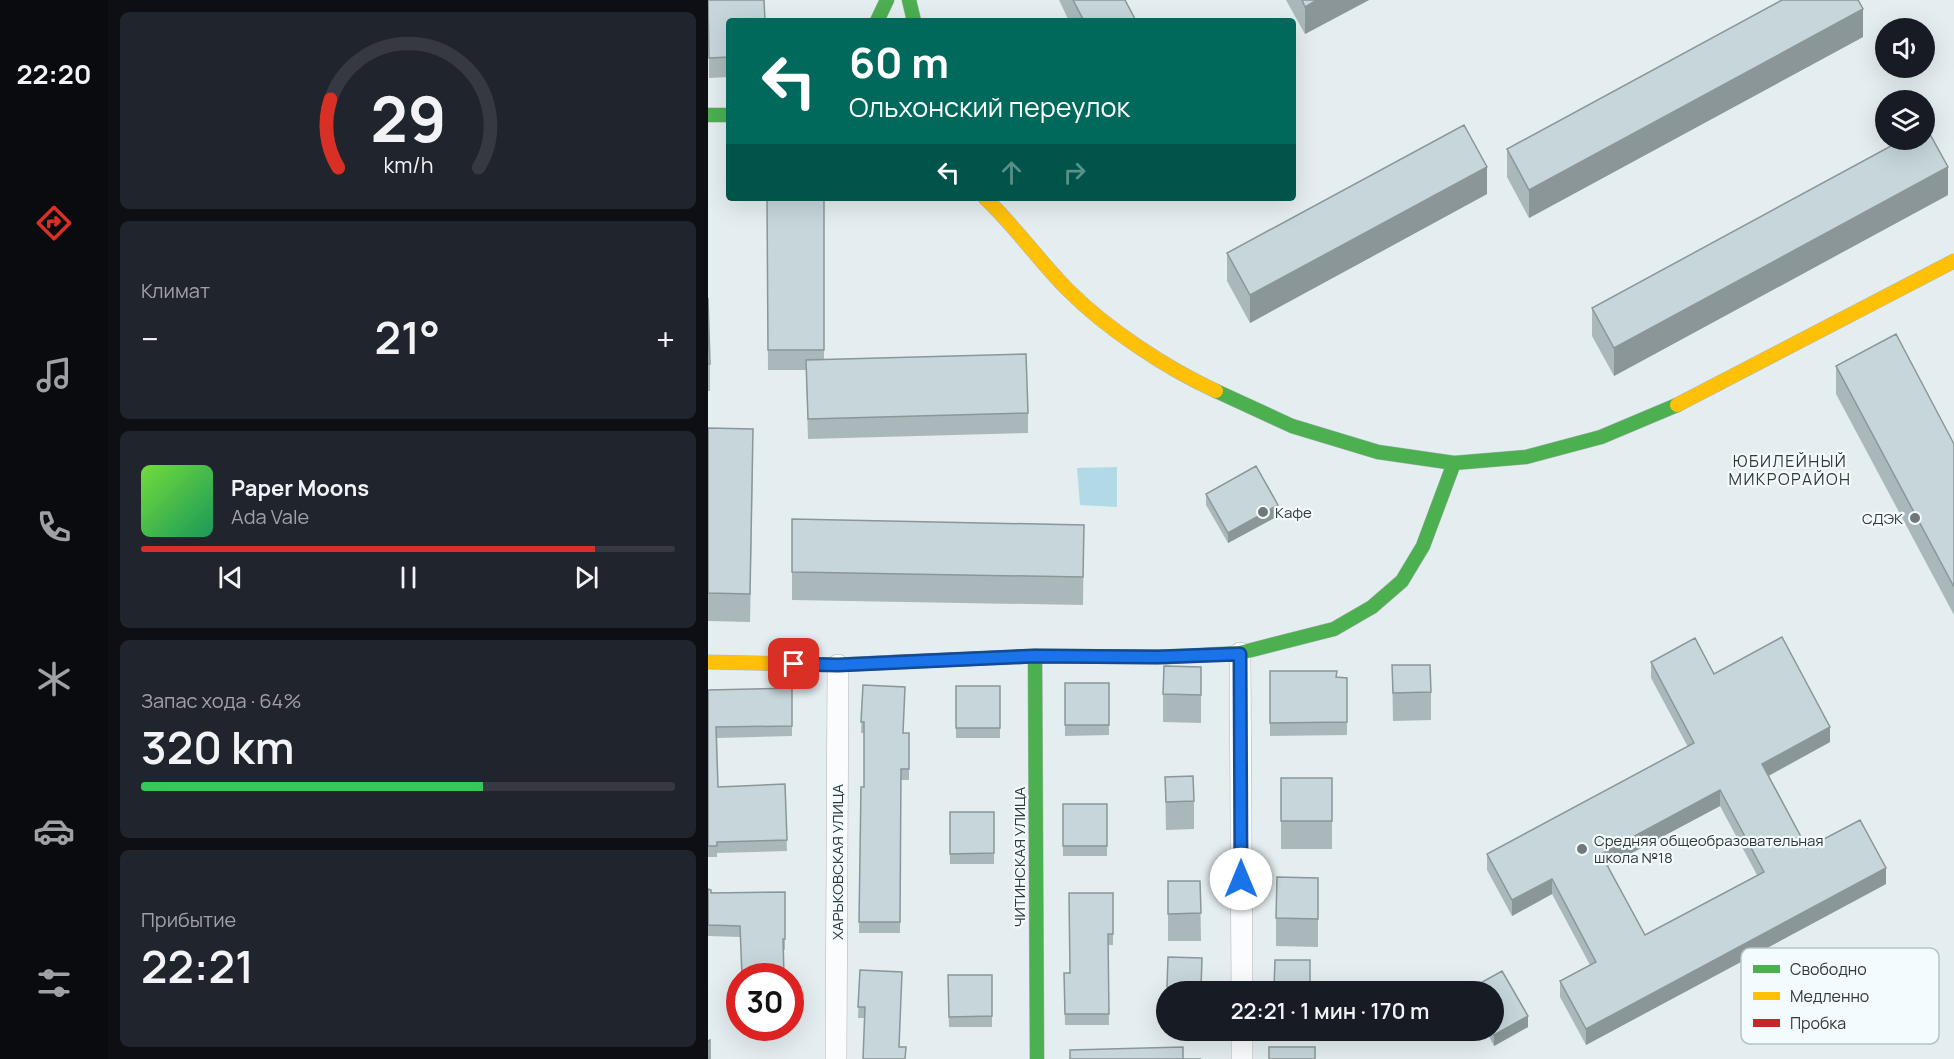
<!DOCTYPE html>
<html lang="ru">
<head>
<meta charset="utf-8">
<style>
	body { margin:0; font-family:Manrope,sans-serif; background:#20242c; color:#f1f3f6; height:100vh; display:flex; flex-direction:column; font-size:22px; white-space:nowrap }
	* { box-sizing:border-box; margin:0 }
	p { font-size:20px; color:#9ea1a6 }
	.icon { flex:none; width:33px; height:33px; fill:none; stroke:currentColor; stroke-width:2; stroke-linecap:round; stroke-linejoin:round }
	.map { position:relative; flex:1; overflow:hidden }
	.drawer { display:flex; flex-direction:column; gap:12px; padding:12px; background:#0d0f14; width:600px }
	.drawer>* { flex:none }
	.banner { position:absolute; left:18px; top:18px; width:570px; height:183px; border-radius:6px; box-shadow:0 6px 24px #0002; background:#00695c; color:#fff; overflow:hidden }
	.controls { position:absolute; left:1167px; top:18px; display:grid; gap:12px }
	.controls a { display:grid; place-items:center; width:60px; height:60px; border-radius:50%; background:#171b24; box-shadow:0 6px 24px #0002; font-size:30px }
	.speed { position:absolute; left:18px; top:963px; display:flex; gap:12px; font-size:30px; font-weight:700; text-align:center }
	.speed>* { display:grid; place-content:center; width:78px; height:78px; border-radius:50%; background:#171b24; box-shadow:0 6px 24px #0002; line-height:1 }
	.speed .limit { border:9px solid #d22; background:#fff; color:#111 }
	.pin { position:absolute; display:grid; place-items:center; width:51px; height:51px; color:#fff; margin:-26px; border-radius:12px; box-shadow:0 3px 9px #0006 }
	.me { position:absolute; width:66px; margin:-33px; rotate:0deg; stroke-linejoin:round; filter:drop-shadow(0 0 4px #0008) }
	.turn { display:flex; align-items:center; gap:21px; height:126px; padding:0 24px; font-size:27px }
	.turn .icon { width:78px; height:78px; stroke-width:2.5 }
	.turn b { display:block; font-size:42px; line-height:51px }
	.lanes { display:flex; align-items:center; height:57px; padding:0 24px; background:#0003; justify-content:center; gap:30px; direction:ltr }
	.lanes .off { opacity:.35 }
	.big { font-size:45px; font-weight:600; line-height:1.1 }
	.drawer .card { flex:1; display:flex; flex-direction:column; justify-content:center; gap:9px; min-width:0; padding:0 21px; border-radius:9px; background:#20242c }
	.drawer .dial { align-items:center; gap:0 }
	.dial svg { height:156px; overflow:visible; fill:none; stroke:#363941; stroke-width:7; stroke-linecap:round; text-anchor:middle }
	.dial text { fill:#f1f3f6; stroke:none }
	.song { display:flex; align-items:center; gap:18px }
	.cover { width:72px; height:72px; border-radius:9px; background:linear-gradient(135deg,hsl(100 70% 55%),hsl(150 70% 35%)) }
	.played { height:6px; border-radius:3px; background:linear-gradient(90deg,#d93025 85%,#363941 85%) }
	.keys { display:flex; justify-content:space-around; direction:ltr }
	.heat { display:flex; justify-content:space-between; align-items:center; font-size:33px; direction:ltr }
	.charge { height:9px; border-radius:4px; background:linear-gradient(90deg,#34c759 64%,#363941 0) }
	.trip { position:absolute; left:448px; top:981px; width:348px; height:60px; border-radius:30px; background:#171b24; box-shadow:0 6px 24px #0002; font-weight:600; line-height:60px; text-align:center }
	main { display:flex; flex:1; min-height:0 }
	.tabs { display:flex; flex-direction:column; width:108px; justify-content:space-around; align-items:center; background:#090b0e; color:#9ea1a6 }
	.tabs .icon { width:42px; height:42px }
	.tabs .selected { color:#d93025 }
	.tabs b { font-size:27px; color:#f1f3f6 }
	.map>svg:first-child { display:block }
	.green { fill:#b2dae6 }
	.lines { fill:none; stroke-linecap:round; stroke-linejoin:round }
	.street-casing { stroke:#aeb5b8; stroke-width:22 }
	.fast-casing { stroke:#aeb5b8; stroke-width:15 }
	.slow-casing { stroke:#aeb5b8; stroke-width:15 }
	.jam-casing { stroke:#aeb5b8; stroke-width:15 }
	.street { stroke:#fbfcfd; stroke-width:21 }
	.fast { stroke:#4caf50; stroke-width:14 }
	.slow { stroke:#ffc107; stroke-width:14 }
	.jam { stroke:#c62828; stroke-width:14 }
	.wall { fill:#aab8bc; fill-rule:evenodd }
	.shaded-wall { fill:#8b9699 }
	.building { fill:#c6d6db; stroke:#8b9699; stroke-width:1.5; fill-rule:evenodd }
	.route-casing { stroke:#114b97; stroke-width:15 }
	.route { stroke:#1a73e8; stroke-width:10 }
	.poi-dot { fill:#70787a; stroke:#f2fcff; stroke-width:2 }
	.labels { text-anchor:middle; dominant-baseline:central; stroke-width:4.5; stroke-linejoin:round; paint-order:stroke }
	.poi-label { font-size:15px; fill:#32393b; stroke:#f2fcff; text-anchor:start }
	.street-label { font-size:15px; fill:#32393b; stroke:#f2fcff }
	.neighbourhood-label { font-size:16px; letter-spacing:1.5px; fill:#32393b; stroke:#f2fcff }
	.key { fill:#f2fcff; stroke:#b8c2c4; stroke-width:1.5 }
	.key-label { font-size:16px; fill:#32393b }
</style>
</head>
<body>
<main>
<nav class="tabs">
<b>22:20</b>
<svg class="icon selected" aria-label="directions" viewBox="0 0 24 24"><path d="M12 3l9 9-9 9-9-9zM9 14v-3h6M13 9l2 2-2 2"/></svg>
<svg class="icon" aria-label="music" viewBox="0 0 24 24"><path d="M9 18V5l10-2v13"/><circle cx="6" cy="18" r="3"/><circle cx="16" cy="16" r="3"/></svg>
<svg class="icon" aria-label="phone" viewBox="0 0 24 24"><path d="M5 4h4l2 5-3 2q2 4 5 5l2-3 5 2v4C11 20 4 13 5 4z"/></svg>
<svg class="icon" aria-label="climate" viewBox="0 0 24 24"><path d="M12 3v18M4 7l16 10M4 17L20 7"/></svg>
<svg class="icon" aria-label="car" viewBox="0 0 24 24"><path d="M5 17H2v-5l4-1 3-4h7l3 4 3 1v5h-3M9 17h6M6 11h13"/><circle cx="7" cy="17" r="2"/><circle cx="17" cy="17" r="2"/></svg>
<svg class="icon" aria-label="filters" viewBox="0 0 24 24"><path d="M4 7h16M4 17h16"/><circle cx="9" cy="7" r="2"/><circle cx="15" cy="17" r="2"/></svg>
</nav>
<section class="drawer">
<div class="card dial"><svg viewBox="0 0 100 80">
<path d="M14 69A42 42 0 1 1 86 69"/>
<path d="M14 69A42 42 0 0 1 10 34" stroke="#d93025"/>
<text x="50" y="56" font-size="32" font-weight="700">29</text>
<text x="50" y="72" font-size="11">km/h</text>
</svg></div>
<div class="card"><p>Климат</p>
<div class="heat"><a>−</a><b class="big">21°</b><a>+</a></div>
</div>
<div class="card">
<div class="song"><i class="cover"></i><div><b>Paper Moons</b><p>Ada Vale</p></div></div>
<div class="played"></div>
<div class="keys"><svg class="icon" aria-label="previous" viewBox="0 0 24 24"><path d="M18 5L8 12l10 7zM5 5v14"/></svg><svg class="icon" aria-label="pause" viewBox="0 0 24 24"><path d="M8 5v14M16 5v14"/></svg><svg class="icon" aria-label="next" viewBox="0 0 24 24"><path d="M6 5l10 7-10 7zM19 5v14"/></svg></div>
</div>
<div class="card"><p>Запас хода · 64%</p><b class="big">320 km</b><div class="charge"></div></div>
<div class="card"><p>Прибытие</p><b class="big">22:21</b></div>
</section>
<div class="map">
<svg width="1246" height="1059" viewBox="0 0 1246 1059">
	<rect width="100%" height="100%" fill="#e4edf0"/>
	<path class="green" d="M409 467V507L372 505 369 468Z"/>
	<g class="lines">
		<g class="street-casing">
			<path id="street" d="M532 653 534 992
				M534 1030V1059
				M128 1059 130 665"/>
		</g>
		<g class="fast-casing">
			<path id="fast" d="M201 0 206 21
				M169 21 179 0
				M0 115H21
				M508 391 584 426 670 452 746 463 818 457 893 437 969 405
				M327 656 329 1059
				M459 657 532 653 626 629 664 607 694 581 715 546 746 463"/>
		</g>
		<g class="slow-casing">
			<path id="slow" d="M277 198C307 226 331 261 360 290 399 329 458 368 508 391
				M969 405 1246 261
				M0 662 130 665 188 662"/>
		</g>
		<g class="jam-casing">
			<path id="jam" d="M188 662 327 656 459 657"/>
		</g>
		<use href="#street" class="street"/>
		<use href="#fast" class="fast"/>
		<use href="#slow" class="slow"/>
		<use href="#jam" class="jam"/>
	</g>
	<path class="wall" d="M0 0 21 21V77L1 78Z
		M351 0H417L428 21H361Z
		M578 0H661L597 34Z
		M1155 37 821 218 799 177V149Z
		M779 194 542 323 519 281V253Z
		M1240 195 906 376 884 336V308Z
		M59 198H116V360L320 413V433L100 439 98 370H60Z
		M0 298 2 364V391H0Z
		M1128 366 1246 444V615L1128 394Z
		M0 428 45 457 42 622 0 621Z
		M498 494 570 516 520 543 498 505Z
		M84 519 376 525 375 605 84 600Z
		M943 662 1006 674 1122 742 1061 776 1099 848 1178 884 878 1045 852 997V981L882 965 844 894 804 916 779 870V854L980 747 943 678ZM1012 806 1049 875 937 935 900 866Z
		M684 665 723 692V720L685 721Z
		M562 671 639 678V735L562 736Z
		M357 683H401V735L357 736Z
		M155 685 196 733H201V780H193L192 933H151L153 787H156V733H153Z
		M248 686H292V738H248Z
		M84 688V736L9 738 10 787 77 784 79 851 9 853V857H0V690Z
		M455 694 493 695V723L455 722Z
		M457 777 486 801V829L458 830Z
		M573 778H624V849H573Z
		M355 804H399V856H355Z
		M242 812H286V864H242Z
		M460 881H492L493 941H460Z
		M0 889 3 893 77 892V950L32 937 0 936Z
		M405 893V945H400L401 1025H357L356 973H362Z
		M610 906V947L568 946V918Z
		M460 957 494 958V992H459Z
		M567 960H602V992H566Z
		M152 970 194 972 157 1018H150Z
		M794 971 820 1016V1027L786 1046 778 1030H786V992H760V990Z
		M240 975H284V1027H241Z
		M35 1028H77V1029L35 1030Z"/>
	<path class="shaded-wall" d="M609 0H661L597 34V7Z
		M1155 9V37L821 218V190Z
		M587 113V118L585 120V114Z
		M779 167V194L542 323V295Z
		M1240 167V195L906 376V348Z
		M570 505V516L520 543V533Z
		M1122 727V742L1054 779V764Z
		M1012 790V806L893 869V854Z
		M1178 868V884L878 1045V1029Z
		M844 879V894L804 916V900Z
		M494 958V992H493Z
		M820 1016V1027L786 1046V1035Z"/>
	<path class="building" d="M0 0H56L57 21H21V57L1 58Z
		M365 0H417L428 21H376Z
		M594 0H609L597 7Z
		M1074 0H1150L1155 9 821 190 799 149Z
		M756 125 779 167 542 295 519 253Z
		M1216 127H1218L1240 167 906 348 884 308 1194 140H1216Z
		M59 198H116V350H60Z
		M0 298 2 364H0Z
		M1188 334 1246 444V587L1128 366Z
		M318 354 320 413 100 419 98 360Z
		M0 428 45 429 42 594 0 593Z
		M548 466 570 505 520 533 498 494Z
		M84 519 376 525 375 577 84 572Z
		M1074 637 1122 727 1054 764 1099 848 1152 820 1178 868 878 1029 852 981 888 962 844 879 804 900 779 854 986 743 943 662 987 638 1006 674ZM1012 790 1056 872 937 935 893 854Z
		M684 665H722L723 692 685 693Z
		M456 666 493 667V695L455 694Z
		M562 671H629L628 677 639 678V722L562 723Z
		M357 683H401V725H357Z
		M155 685 197 687 195 733H201V769H193L192 922H151L153 787H156V722H153Z
		M248 686H292V728H248Z
		M84 688V726L8 727 10 787 77 784 79 840 9 842V846H0V690Z
		M485 776 486 801 458 802 457 777Z
		M573 778H624V821H573Z
		M355 804H399V846H355Z
		M242 812H286V853L242 854Z
		M569 877 610 878V919L568 918Z
		M460 881H492L493 913 460 914Z
		M0 889 3 890V893L77 892V939H75L76 976H34L32 926 0 925Z
		M361 893H405V934H400L401 1014H357L356 973H362Z
		M460 957 494 958 493 988 459 987Z
		M567 960H602V989L566 988Z
		M152 970 194 972 191 1047H198L197 1059H155L157 1007H150Z
		M794 971 820 1016 786 1035 784 1030H786V992H761L760 990Z
		M240 975H284V1016L241 1017Z
		M2 1040V1059H0V1041Z
		M475 1047V1059H493H362V1050Z
		M561 1047H607V1059H561Z"/>
	<g class="lines">
		<g class="route-casing">
			<path id="route" d="M86 664 130 665 327 656 449 657 532 654 533 879"/>
		</g>
		<use href="#route" class="route"/>
	</g>
	<g class="poi-dot">
		<circle cx="555" cy="512" r="6"/>
		<circle cx="1207" cy="518" r="6"/>
		<circle cx="874" cy="849" r="6"/>
	</g>
	<g class="labels">
		<g class="poi-label">
			<text x="567" y="512">Кафе</text>
			<text x="1195" y="518" text-anchor="end">СДЭК</text>
			<text x="886" y="840">Средняя общеобразовательная<tspan x="886" dy="17">школа №18</tspan></text>
		</g>
		<g class="street-label">
			<text transform="translate(311 857) rotate(-90)">ЧИТИНСКАЯ УЛИЦА</text>
			<text transform="translate(129 862) rotate(-90)">ХАРЬКОВСКАЯ УЛИЦА</text>
		</g>
		<g class="neighbourhood-label">
			<text x="1082" y="461">ЮБИЛЕЙНЫЙ<tspan x="1082" dy="18">МИКРОРАЙОН</tspan></text>
		</g>
	</g>
	<rect x="1033" y="948" width="198" height="96" rx="9" class="key"/>
	<rect x="1045" y="965" width="27" height="8" fill="#4caf50"/>
	<rect x="1045" y="992" width="27" height="8" fill="#ffc107"/>
	<rect x="1045" y="1019" width="27" height="8" fill="#c62828"/>
	<g class="key-label">
		<text x="1082" y="975">Свободно</text>
		<text x="1082" y="1002">Медленно</text>
		<text x="1082" y="1029">Пробка</text>
	</g>
</svg>
<div class="controls">
<a><svg class="icon" aria-label="sound" viewBox="0 0 24 24"><path d="M4 9h4l5-4v14l-5-4H4zM17 9q2 3 0 6"/></svg></a>
<a><svg class="icon" aria-label="layers" viewBox="0 0 24 24"><path d="M12 4l9 5-9 5-9-5zM3 14l9 5 9-5"/></svg></a>
</div>
<div class="speed"><div class="limit">30</div></div>
<div class="pin" style="left:86px;top:664px;background:#d93025"><svg class="icon" aria-label="arrive" viewBox="0 0 24 24"><path d="M6 21V4h12l-3 4 3 4H6"/></svg></div>
<svg class="me" style="left:533px;top:879px" viewBox="-20 -20 40 40"><circle r="19" fill="#fff"/><path d="M0-13L10 11 0 6-10 11z" fill="#1a73e8"/></svg>
<div class="trip">22:21 · 1 мин · 170 m</div>
<div class="banner">
<div class="turn"><svg class="icon" aria-label="left" viewBox="0 0 24 24"><path d="M17 20v-9H6M10 6l-5 5 5 5"/></svg><div><b>60 m</b>Ольхонский переулок</div></div>
<div class="lanes"><svg class="icon" aria-label="left" viewBox="0 0 24 24"><path d="M17 20v-9H6M10 6l-5 5 5 5"/></svg><svg class="icon off" aria-label="ahead" viewBox="0 0 24 24"><path d="M12 20V5M6 11l6-6 6 6"/></svg><svg class="icon off" aria-label="right" viewBox="0 0 24 24"><path d="M7 20v-9h11M14 6l5 5-5 5"/></svg></div>
</div>
</div>
</main>
</body>
</html>
